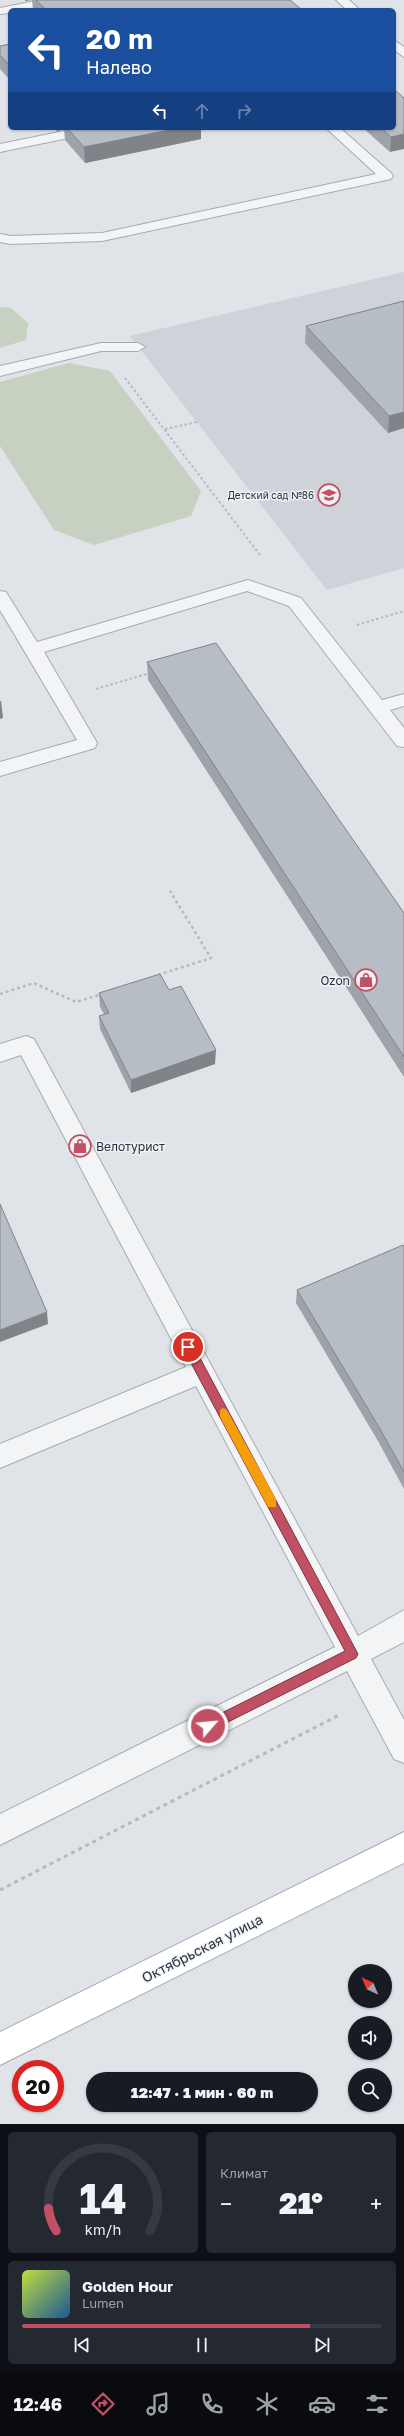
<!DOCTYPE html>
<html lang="ru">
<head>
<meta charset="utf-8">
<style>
	body { margin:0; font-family:"Golos Text",sans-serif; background:#242831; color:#f1f3f6; height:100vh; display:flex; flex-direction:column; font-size:15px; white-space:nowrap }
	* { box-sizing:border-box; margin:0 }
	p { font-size:13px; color:#9ea1a6 }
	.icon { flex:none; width:22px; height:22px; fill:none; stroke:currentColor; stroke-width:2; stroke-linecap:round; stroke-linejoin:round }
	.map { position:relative; height:2124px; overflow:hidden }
	.sheet { display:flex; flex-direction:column; gap:8px; padding:8px; background:#0d0f14; flex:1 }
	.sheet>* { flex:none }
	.top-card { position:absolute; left:8px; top:8px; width:388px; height:122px; border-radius:6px; box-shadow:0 1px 3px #0004; background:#1a4fa0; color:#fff; overflow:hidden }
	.needle { width:26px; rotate:316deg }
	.tools { position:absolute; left:348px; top:1964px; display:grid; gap:8px }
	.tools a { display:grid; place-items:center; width:44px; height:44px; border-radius:50%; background:#171b24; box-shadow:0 1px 3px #0004; font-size:20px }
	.speed { position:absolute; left:12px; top:2060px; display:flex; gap:8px; font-size:20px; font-weight:700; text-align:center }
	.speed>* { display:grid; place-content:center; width:52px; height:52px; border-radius:50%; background:#171b24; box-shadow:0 1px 3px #0004; line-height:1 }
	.speed .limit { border:6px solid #d22; background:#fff; color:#111 }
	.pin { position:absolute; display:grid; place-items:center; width:34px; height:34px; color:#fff; margin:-17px; border:2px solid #fff; border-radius:50%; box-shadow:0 1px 4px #0007 }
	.me { position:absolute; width:44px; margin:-22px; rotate:63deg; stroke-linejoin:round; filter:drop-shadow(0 0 3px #0008) }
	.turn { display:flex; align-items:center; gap:14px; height:84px; padding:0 12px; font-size:18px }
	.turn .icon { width:52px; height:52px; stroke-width:2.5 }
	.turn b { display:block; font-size:28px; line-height:34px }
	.lanes { display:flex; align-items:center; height:38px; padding:0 12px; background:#0003; justify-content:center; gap:20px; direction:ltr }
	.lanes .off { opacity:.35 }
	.big { font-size:30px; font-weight:800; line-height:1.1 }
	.sheet .widget { flex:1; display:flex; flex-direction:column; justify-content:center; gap:6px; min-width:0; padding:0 14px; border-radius:6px; background:#242831 }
	.sheet .dial { align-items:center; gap:0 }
	.dial svg { height:104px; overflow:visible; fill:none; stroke:#363941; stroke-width:7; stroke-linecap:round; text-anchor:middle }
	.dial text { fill:#f1f3f6; stroke:none }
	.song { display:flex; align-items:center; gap:12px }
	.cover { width:48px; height:48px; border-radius:6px; background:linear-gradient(135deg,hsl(70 70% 55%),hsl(210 70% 35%)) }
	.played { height:4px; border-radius:2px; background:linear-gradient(90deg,#c25065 80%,#363941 80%) }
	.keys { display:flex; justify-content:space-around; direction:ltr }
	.heat { display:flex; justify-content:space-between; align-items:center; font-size:22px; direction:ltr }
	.sheet .tiles { flex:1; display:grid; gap:8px; grid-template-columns:1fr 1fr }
	.widget:last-child { grid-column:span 2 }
	.trip { position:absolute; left:86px; top:2072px; width:232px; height:40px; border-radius:20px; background:#171b24; box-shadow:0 1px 3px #0004; font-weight:800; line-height:40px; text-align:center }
	.dock { display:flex; height:64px; justify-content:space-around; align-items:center; background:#090b0e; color:#9ea1a6 }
	.dock .icon { width:28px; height:28px }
	.dock .active { color:#c25065 }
	.dock b { font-size:18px; color:#f1f3f6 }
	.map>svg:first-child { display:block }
	.built { fill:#ced2d9 }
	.green { fill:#c6d1c2 }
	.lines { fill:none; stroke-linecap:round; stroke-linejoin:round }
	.minor-casing { stroke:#a6aab1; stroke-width:2 }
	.major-casing { stroke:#a0a8b2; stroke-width:2 }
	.path-far2 { stroke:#b6babe; stroke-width:2; stroke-dasharray:2.5 2.5; stroke-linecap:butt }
	.path-far1 { stroke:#b6babe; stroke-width:2.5; stroke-dasharray:3 3; stroke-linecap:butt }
	.path { stroke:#b6babe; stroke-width:3; stroke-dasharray:4 4; stroke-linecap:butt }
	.minor { fill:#f2f4f6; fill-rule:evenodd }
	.major { fill:#fff; fill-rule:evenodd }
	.wall { fill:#9da3a9 }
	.shaded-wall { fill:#808489 }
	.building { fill:#b7bdc4; stroke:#808489 }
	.route { fill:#c25065; stroke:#7e3442 }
	.slow { fill:#f59e0b }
	.labels { text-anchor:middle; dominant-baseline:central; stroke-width:3; stroke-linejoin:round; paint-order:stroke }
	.far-poi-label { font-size:10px; fill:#2a323d; stroke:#eff2f5; text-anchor:end }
	.poi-label { font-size:12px; fill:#2a323d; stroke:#eff2f5; text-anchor:end }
	.near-street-label { font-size:14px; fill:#2a323d; stroke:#eff2f5 }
</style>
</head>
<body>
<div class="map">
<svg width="404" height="2124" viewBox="0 0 404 2124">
	<rect width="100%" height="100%" fill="#e0e3e7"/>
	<path class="built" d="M404 272V568L327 590 130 336Z"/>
	<path class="green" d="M0 307 11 308 28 323 26 340 0 348Z
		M69 363 110 371 201 491 191 516 94 545 54 530 0 446V382Z"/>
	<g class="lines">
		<g class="minor-casing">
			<path id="minor" d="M40 0H64C58 8 20 10 10 10V13L0 14V8Z
				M336 0H349L360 10H347Z
				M394 40 404 47V57L394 50Z
				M79 128H104L98 132 0 152V144Z
				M326 128H340L391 173 393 176 391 179 102 241 11 244 0 242V234L11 236 102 233 376 174Z
				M101 343H138L145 347 138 351H101L0 376V366Z
				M248 580 301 598 382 700 404 694V706L390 710 404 728V747L397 746 289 606 247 591 44 652 97 743 95 748 0 776V762L77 740 0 610V591L6 592 37 642Z
				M26 1036 34 1039 358 1636 404 1610V1642L371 1659 404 1720V1763L394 1759 347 1671 0 1845V1814L335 1647 196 1386 0 1468V1444L186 1367 21 1055 0 1062V1044Z"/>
		</g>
		<g class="major-casing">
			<path id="major" d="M404 1832V1863L0 2065V2032Z"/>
		</g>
		<path class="path-far2" d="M125 378 260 555
			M165 429 197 422
			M357 625 404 611
			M96 689 150 673"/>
		<path class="path-far1" d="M158 975 211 958 170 891
			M0 994 34 983 76 1002 102 994"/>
		<path class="path" d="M0 1890 341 1714"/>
		<use href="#minor" class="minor"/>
		<use href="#major" class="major"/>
	</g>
	<path class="wall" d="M32 0H290L302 10H33Z
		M10 44V80L0 69V46Z
		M404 98 390 152 363 128H394Z
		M54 128H201V139L85 163 65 140 64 129 57 131Z
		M404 301V428L388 433 305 343 306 326Z
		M147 662 404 913V1077L148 680Z
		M169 990 215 1064 131 1093 100 1029 99 1016 104 1014 100 1007 99 993Z
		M404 1247V1489L378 1441 296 1303 297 1290Z"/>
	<path class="shaded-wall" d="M25 0H32L25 1Z
		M56 128H64V129L57 131Z
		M179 128H201V139L85 163 84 147Z
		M404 134V149L390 152 391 137Z
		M404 412V428L388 433 389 416Z
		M0 701H1L3 718 0 719Z
		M216 1050 215 1064 131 1093V1080Z
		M47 1312 48 1324 0 1342V1330Z"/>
	<path class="building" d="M36 0H290L302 10H46Z
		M10 44V66L0 55V46Z
		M394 89 404 98V134L391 137 381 128H394Z
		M67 128H179L84 147Z
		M404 301V412L389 416 306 326Z
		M216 643 404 913V1057L147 662Z
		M160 974 169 990 181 986 216 1050 131 1080 99 1016 109 1013 99 993Z
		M0 1204 47 1312 0 1330Z
		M403 1245 404 1247V1472L380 1429 297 1290Z"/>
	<path class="route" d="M188 1342 192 1343 358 1654 356 1658 208 1732 204 1730 202 1726 204 1722 345 1651 184 1350V1343Z"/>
	<path class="slow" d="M223 1408 227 1410 276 1499V1507H268L220 1417V1410Z"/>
	<defs>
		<g id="school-ring" transform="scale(1.15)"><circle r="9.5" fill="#eff2f5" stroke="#c25065" stroke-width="1.5"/><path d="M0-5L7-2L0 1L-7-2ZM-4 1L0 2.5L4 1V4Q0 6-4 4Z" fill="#c25065"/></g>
		<g id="shop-ring" transform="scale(1.15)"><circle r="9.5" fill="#eff2f5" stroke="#c25065" stroke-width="1.5"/><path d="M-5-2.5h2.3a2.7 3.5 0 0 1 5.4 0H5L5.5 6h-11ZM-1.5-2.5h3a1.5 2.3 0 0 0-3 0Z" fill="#c25065"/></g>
	</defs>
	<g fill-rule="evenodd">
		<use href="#school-ring" x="329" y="495"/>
		<use href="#shop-ring" x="366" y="980"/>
		<use href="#shop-ring" x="80" y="1146"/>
	</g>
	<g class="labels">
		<g class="far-poi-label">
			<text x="314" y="495">Детский сад №86</text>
		</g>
		<g class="poi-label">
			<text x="350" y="980">Ozon</text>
			<text x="96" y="1146" text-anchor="start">Велотурист</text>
		</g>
		<g class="near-street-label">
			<text transform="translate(202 1948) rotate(-27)">Октябрьская улица</text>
		</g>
	</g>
</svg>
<div class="tools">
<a><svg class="needle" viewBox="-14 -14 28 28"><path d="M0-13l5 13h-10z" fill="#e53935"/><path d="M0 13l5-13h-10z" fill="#9ea1a6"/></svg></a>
<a><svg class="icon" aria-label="sound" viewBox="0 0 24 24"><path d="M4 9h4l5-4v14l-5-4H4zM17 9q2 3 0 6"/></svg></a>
<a><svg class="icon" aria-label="search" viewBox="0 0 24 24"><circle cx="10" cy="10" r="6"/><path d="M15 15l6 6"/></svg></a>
</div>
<div class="speed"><div class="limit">20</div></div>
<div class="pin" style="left:188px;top:1347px;background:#d93025"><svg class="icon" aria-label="arrive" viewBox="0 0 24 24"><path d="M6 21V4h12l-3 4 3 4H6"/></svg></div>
<svg class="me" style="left:208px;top:1726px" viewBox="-20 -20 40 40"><circle r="17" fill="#c25065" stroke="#fff" stroke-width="3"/><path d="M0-11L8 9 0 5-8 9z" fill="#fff"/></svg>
<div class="trip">12:47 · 1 мин · 60 m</div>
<div class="top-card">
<div class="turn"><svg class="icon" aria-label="left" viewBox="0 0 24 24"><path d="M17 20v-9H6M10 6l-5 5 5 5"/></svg><div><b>20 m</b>Налево</div></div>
<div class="lanes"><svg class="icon" aria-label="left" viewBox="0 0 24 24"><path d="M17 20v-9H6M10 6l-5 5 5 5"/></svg><svg class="icon off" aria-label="ahead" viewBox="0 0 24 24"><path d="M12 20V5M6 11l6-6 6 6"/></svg><svg class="icon off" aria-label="right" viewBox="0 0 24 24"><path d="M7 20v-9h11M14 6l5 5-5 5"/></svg></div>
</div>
</div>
<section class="sheet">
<div class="tiles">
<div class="widget dial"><svg viewBox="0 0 100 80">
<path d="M14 69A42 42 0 1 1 86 69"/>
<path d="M14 69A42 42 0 0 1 8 52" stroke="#c25065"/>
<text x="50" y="56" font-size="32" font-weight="700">14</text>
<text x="50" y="72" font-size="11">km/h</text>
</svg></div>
<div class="widget"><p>Климат</p>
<div class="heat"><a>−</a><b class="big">21°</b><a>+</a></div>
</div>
<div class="widget">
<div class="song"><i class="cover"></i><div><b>Golden Hour</b><p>Lumen</p></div></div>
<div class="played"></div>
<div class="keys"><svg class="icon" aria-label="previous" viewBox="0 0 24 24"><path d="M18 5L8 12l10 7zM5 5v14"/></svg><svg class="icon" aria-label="pause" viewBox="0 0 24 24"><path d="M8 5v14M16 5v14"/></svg><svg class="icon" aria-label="next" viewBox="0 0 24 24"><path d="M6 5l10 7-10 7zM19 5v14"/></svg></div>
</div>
</div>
</section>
<nav class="dock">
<b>12:46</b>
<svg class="icon active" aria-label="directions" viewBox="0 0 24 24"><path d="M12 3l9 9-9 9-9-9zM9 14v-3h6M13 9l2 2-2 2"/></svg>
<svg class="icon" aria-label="music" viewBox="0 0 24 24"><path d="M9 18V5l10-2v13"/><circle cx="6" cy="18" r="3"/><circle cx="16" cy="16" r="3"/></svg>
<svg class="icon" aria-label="phone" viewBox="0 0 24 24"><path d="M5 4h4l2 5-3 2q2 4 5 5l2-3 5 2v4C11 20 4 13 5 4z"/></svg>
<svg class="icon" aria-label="climate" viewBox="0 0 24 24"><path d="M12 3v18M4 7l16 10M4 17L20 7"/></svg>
<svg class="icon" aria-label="car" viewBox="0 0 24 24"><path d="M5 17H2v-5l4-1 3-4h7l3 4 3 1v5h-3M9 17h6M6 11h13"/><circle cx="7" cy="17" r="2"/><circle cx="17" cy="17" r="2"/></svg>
<svg class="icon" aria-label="filters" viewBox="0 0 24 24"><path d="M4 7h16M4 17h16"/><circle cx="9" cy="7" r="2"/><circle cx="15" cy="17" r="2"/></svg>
</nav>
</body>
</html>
